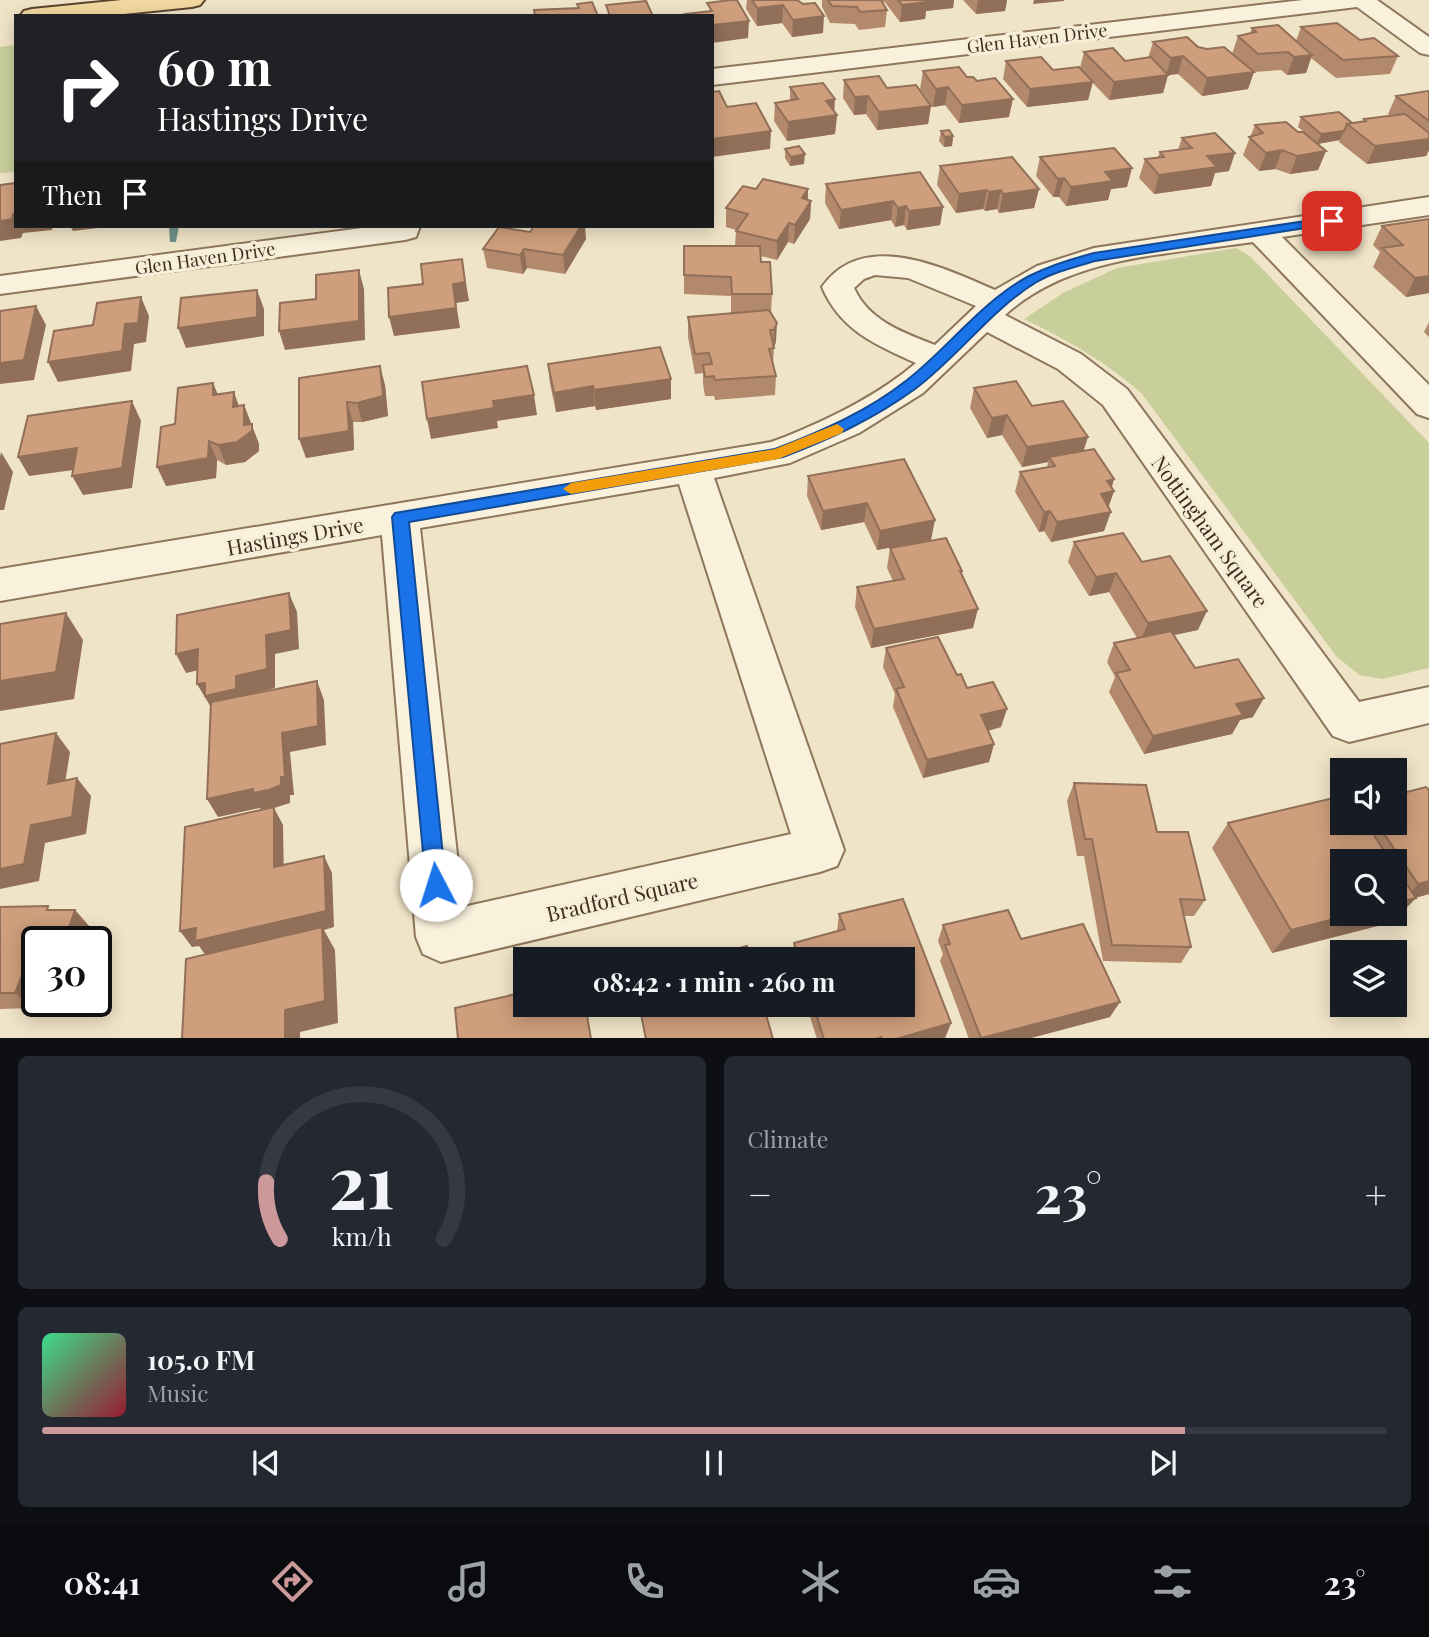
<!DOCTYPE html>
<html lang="en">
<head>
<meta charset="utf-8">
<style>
	body { margin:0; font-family:"Playfair Display",serif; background:#242831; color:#f1f3f6; height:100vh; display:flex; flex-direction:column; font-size:26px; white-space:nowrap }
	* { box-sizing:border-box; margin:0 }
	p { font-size:23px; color:#9ea1a6 }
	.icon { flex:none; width:38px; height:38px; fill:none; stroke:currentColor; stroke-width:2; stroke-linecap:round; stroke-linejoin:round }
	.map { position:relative; height:1038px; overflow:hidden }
	.drawer { display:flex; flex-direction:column; gap:18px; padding:18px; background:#0d0f14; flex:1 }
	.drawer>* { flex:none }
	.hud { position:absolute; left:14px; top:14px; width:700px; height:214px; border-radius:0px; box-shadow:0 4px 18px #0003; background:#202124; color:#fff; overflow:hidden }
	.buttons { position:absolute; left:1330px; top:758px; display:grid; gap:14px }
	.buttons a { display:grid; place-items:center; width:77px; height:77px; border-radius:0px; background:#171b24; box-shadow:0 4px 18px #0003; font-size:35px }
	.speed { position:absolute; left:21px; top:926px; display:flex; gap:14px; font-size:35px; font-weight:700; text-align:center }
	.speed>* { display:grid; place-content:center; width:91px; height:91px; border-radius:50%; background:#171b24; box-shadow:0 4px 18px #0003; line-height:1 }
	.speed .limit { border:4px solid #111; border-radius:10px; background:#fff; color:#111 }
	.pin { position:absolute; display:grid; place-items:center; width:60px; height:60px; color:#fff; margin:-30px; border-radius:14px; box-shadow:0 4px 10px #0006 }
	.me { position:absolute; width:77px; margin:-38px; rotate:355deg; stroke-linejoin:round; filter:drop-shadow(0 0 5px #0008) }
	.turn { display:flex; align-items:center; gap:24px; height:147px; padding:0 28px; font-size:32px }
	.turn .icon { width:91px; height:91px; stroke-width:2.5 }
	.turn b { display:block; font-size:49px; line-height:60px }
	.then { display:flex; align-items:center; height:66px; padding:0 28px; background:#0003; gap:14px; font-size:26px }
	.big { font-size:52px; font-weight:700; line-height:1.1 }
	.drawer .widget { flex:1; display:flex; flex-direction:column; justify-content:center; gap:10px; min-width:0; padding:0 24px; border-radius:10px; background:#242831 }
	.drawer .dial { align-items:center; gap:0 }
	.dial svg { height:182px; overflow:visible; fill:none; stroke:#363941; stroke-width:7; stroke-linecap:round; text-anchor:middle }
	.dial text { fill:#f1f3f6; stroke:none }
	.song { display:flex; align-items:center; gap:21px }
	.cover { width:84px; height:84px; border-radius:10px; background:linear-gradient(135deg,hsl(150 70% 55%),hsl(350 70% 35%)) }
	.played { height:7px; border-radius:4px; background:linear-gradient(90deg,#cc999b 85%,#363941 85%) }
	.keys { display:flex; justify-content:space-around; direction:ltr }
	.heat { display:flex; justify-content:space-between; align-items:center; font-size:38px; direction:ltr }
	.drawer .tiles { flex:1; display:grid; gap:18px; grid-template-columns:1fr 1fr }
	.widget:last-child { grid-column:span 2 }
	.trip { position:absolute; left:513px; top:947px; width:402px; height:70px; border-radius:0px; background:#171b24; box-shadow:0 4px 18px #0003; font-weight:700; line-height:70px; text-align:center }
	.tabs { display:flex; height:112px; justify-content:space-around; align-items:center; background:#090b0e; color:#9ea1a6 }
	.tabs .icon { width:49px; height:49px }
	.tabs .selected { color:#cc999b }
	.tabs b { font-size:32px; color:#f1f3f6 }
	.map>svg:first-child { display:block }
	.green { fill:#c9cf9b }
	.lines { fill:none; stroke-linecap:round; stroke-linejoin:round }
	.stream { fill:#6f938a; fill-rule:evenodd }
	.minor-casing { stroke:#8d765c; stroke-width:4 }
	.major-casing { stroke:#5b4430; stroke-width:4 }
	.minor { fill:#faf1dc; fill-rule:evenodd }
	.major { fill:#f3d9a0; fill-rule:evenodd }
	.wall { fill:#b2896c; fill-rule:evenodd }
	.shaded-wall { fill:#916f58 }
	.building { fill:#cf9f7d; stroke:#916f58; stroke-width:2 }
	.route { fill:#1a73e8; stroke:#114b97; stroke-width:2 }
	.slow { fill:#f59e0b }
	.labels { text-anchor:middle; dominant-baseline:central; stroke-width:7; stroke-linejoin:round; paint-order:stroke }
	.far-street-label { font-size:18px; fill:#3d2e20; stroke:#f7eed8 }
	.street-label { font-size:21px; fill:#3d2e20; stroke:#f7eed8 }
</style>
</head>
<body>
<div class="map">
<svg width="1429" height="1039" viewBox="0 0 1429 1039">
	<rect width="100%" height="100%" fill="#f0e4c8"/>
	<path class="green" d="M16 45V172L0 173V47Z
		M1236 248 1250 256 1429 443V668L1382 679 1359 675 1336 656 1142 394C1105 361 1069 341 1024 319L1063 293 1117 268Z"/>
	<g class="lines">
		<path class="stream" d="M169 226H179L176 242H170Z"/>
		<g class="minor-casing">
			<path id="minor" d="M1303 0H1377L1429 37V55L1420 53 1357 7 712 85V69Z
				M1429 197V215L1282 237 1429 385V418L1417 414 1253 242C1168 255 1071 255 1005 315L1081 354 1127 389 1359 702 1429 687V723L1349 742 1333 736 1103 405 1058 369 987 332 923 393 859 433 790 463 714 478 844 850 837 866 820 872 441 962 423 954 416 937 382 535 0 601V569L771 442 782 438C830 419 877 396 916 363 876 345 840 330 822 287 863 228 944 268 995 290L1037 266 1094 248ZM875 275 908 278 976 306 935 345C904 333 869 321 854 288L864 279ZM679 484 791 834 463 907 420 528Z
				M377 226H420L416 237 405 240 0 294V276Z"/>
		</g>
		<g class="major-casing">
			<path id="major" d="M122 0H204L200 5 192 7 104 16H20L24 11 32 9Z"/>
		</g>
		<use href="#minor" class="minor"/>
		<use href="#major" class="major"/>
	</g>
	<path class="wall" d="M747 0H797L823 33 792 37 782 23 757 26 746 9Z
		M822 0H954L953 8 926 11 925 19 900 22 884 1V5L887 10 885 27 859 30 855 24 830 23 822 7Z
		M963 0H1007L1005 11 976 14Z
		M1301 27 1360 40 1398 56 1390 74 1336 78 1311 58 1306 73 1287 75 1281 70 1254 72 1248 89 1202 96 1178 74 1168 75 1163 93 1109 100 1092 82 1088 100 1027 107 1003 79 1006 61 1053 70 1080 68 1084 52 1125 61 1148 58 1153 42 1198 47 1232 54 1238 36 1250 33 1252 28 1296 41Z
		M923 71 967 77 1009 117 959 123 945 105 933 107 920 89Z
		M844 80 887 88 931 106 928 124 877 130 866 114 854 115 843 98Z
		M790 87 837 115 835 134 787 141 774 121 775 103 790 101Z
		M1429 92V150L1426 156 1367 164 1339 142 1340 140 1317 144 1298 127 1301 117 1352 123 1363 122 1364 119 1391 116 1388 114 1396 96Z
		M1255 125 1298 132 1326 151 1318 170 1290 174 1275 169 1259 171 1243 155Z
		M941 131 953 136 952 146 944 147 939 141Z
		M1182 138 1229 171 1215 173 1211 186 1154 194 1139 178 1145 159 1158 157 1160 152 1178 150Z
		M785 149 804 164 790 166 785 158Z
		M1040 157 1127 187 1111 189 1108 200 1066 206 1059 197H1053L1036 176Z
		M940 166 1039 189 1034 208 999 213 997 209 985 211 983 209 956 213 937 185Z
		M826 184 943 207 940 225 907 230 904 225 895 227 891 220 839 229 825 203Z
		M756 189H808V200L811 201 810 219 794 244 788 242 777 260 761 256V262L772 294 771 314 776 342 774 347 773 365 776 376 775 395 715 400 714 396H705L703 384V373L695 374 688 337V317L731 314V296L684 294V275L735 246 736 230 726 227V208Z
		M1429 219V293L1406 297 1373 267 1380 252 1373 245 1382 226Z
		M530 232 586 239 565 274 527 268 523 274 487 268 483 249Z
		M1429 322V337L1424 332Z
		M548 364 671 379V399L596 410 595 406 556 412 550 384Z
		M299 378 385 385 388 416 362 422H353L354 450 306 458Z
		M213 383 218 395 239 406 244 405 259 444V451L245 462 226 465 217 460 216 478 166 486 175 424Z
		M974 388 1032 406 1114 479 1112 487 1114 491 1108 508 1104 531 1051 542 1044 531 1039 532 1015 492 1020 472 1047 468 1048 462 1022 467 1002 435 987 438 970 408Z
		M904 459 931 540 877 550 864 522 821 530 807 496 808 476Z
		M1074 542 1142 562 1198 630 1174 635 1195 668 1253 717 1240 720 1232 734 1144 754 1109 692 1115 677 1107 662 1114 643 1137 638 1109 592 1089 596 1068 562Z
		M890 548 962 571 961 575 973 628 871 648 855 607 857 587 893 581 887 568Z
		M886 648 957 675 1001 727 988 731 994 744 989 762 923 778 893 707 895 694 883 667Z
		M1074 783 1157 832 1205 900 1194 916H1184L1191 947 1181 963 1103 961 1084 856H1077L1067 801Z
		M1395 822 1429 894 1415 898 1393 922 1272 953 1212 848 1228 823ZM1342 861H1395V914Z
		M903 899 951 1023 945 1038 817 1039 806 1004H903V959H792L794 943 837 931 839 914Z
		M0 907 52 910H75L89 926 37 942V996L32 1008 0 1009Z
		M943 925 1110 1017 1027 1039H969L940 961 943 954 938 941Z
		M639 1004 773 1039H645Z"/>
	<path class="shaded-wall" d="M921 0H954L953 8 926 11 925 19 900 22 902 5Z
		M978 0H1007L1005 11 976 14Z
		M1034 0H1064V1L1033 4Z
		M783 5 782 23 757 26V8Z
		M824 16 823 33 792 37 793 20Z
		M749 21 748 38 712 43V25Z
		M1312 55 1306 73 1287 75 1294 57Z
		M1183 56 1178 74 1166 75 1171 58Z
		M1254 72 1248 89 1202 96 1207 78Z
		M1168 75 1163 93 1109 100 1114 82Z
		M1093 82 1088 100 1027 107 1030 89Z
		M948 87 945 105 933 107 936 89Z
		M868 96 866 114 854 115 855 97Z
		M835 99 834 116 837 115 835 134 787 141 788 122 826 101Z
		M1013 99 1009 117 959 123 962 105Z
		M931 106 928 124 877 130 879 112Z
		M771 131 770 149 712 157V139Z
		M1344 131 1340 140 1317 144 1321 134Z
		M953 136 952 146 944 147 945 137Z
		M1429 139V150L1426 156 1367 164 1375 146Z
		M1282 150 1275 169 1259 171 1266 153Z
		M1326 151 1318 170 1290 174 1297 156Z
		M1235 153 1229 171 1215 173 1211 186 1154 194 1159 175 1207 156Z
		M805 154 804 164 790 166 791 157Z
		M1132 168 1127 187 1111 189 1108 200 1066 206 1071 187 1105 172Z
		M1064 178 1059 197H1053L1058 179Z
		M808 189 807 206 811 201 810 219 794 244 795 225 802 198Z
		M1039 189 1034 208 999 213 1003 194Z
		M987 190 983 209 956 213 959 194Z
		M1001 190 997 209 985 211 989 192Z
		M893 201 891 220 839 229 841 210Z
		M906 206 904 225 895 227 898 208Z
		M943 207 940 225 907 230 909 211Z
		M13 214H16V226H53L52 230 23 233 21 238 0 241V221Z
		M789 223 788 242 777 260V241Z
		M70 226H115L73 231Z
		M581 226H585L586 239 565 274 563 255Z
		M524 249 527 268 523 274 520 255Z
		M462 259 469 301 456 303 460 328 394 336 389 317Z
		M359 270 364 289 365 340 285 350 279 331Z
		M1429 276V293L1406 297 1415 278Z
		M257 290 264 309V336L186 348 178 328Z
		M141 297 149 316 146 342 134 344 131 371 58 382 48 362 125 324Z
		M36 306 46 325 34 380 0 384V363Z
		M777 323 776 342 773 349 774 330Z
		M380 366 385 385 388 416 362 422 357 403Z
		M671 379V399L596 410 594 390Z
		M213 383 221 403 213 395Z
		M593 386 595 406 556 412 554 393Z
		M234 392 241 412 233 407Z
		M534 395 537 415 497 421 498 428 431 439 427 419 493 401Z
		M132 401 141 421 132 488 83 495 72 476Z
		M347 402 353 422 354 450 306 458 299 439Z
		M244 405 259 444V451L245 462 226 465 218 445 244 425Z
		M1007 415 1002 435 987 438 992 418Z
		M1088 437 1082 456 1049 457 1048 462 1022 467 1027 447Z
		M209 441 217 460 216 478 166 486 157 467Z
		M77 448 88 468 29 476 18 457Z
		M1 452 13 472 4 510H0V457Z
		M1114 479 1110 492 1114 491 1107 511 1101 494 1107 481Z
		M867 503 864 522 821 530 823 511Z
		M1050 511 1044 531 1039 532 1044 512Z
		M1111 512 1104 531 1051 542 1057 522Z
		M935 520 931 540 877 550 880 531Z
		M1116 573 1109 592 1089 596 1096 577Z
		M289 593 297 612 299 649 275 654V688L245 695V708L215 714 197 684 236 676 266 635Z
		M978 609 973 628 871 648 874 629Z
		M1207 611 1198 630 1140 642 1148 623Z
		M66 613 83 640 74 699 0 711V681Z
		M198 649 208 668 186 673 176 654Z
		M317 681 324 700 326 745 290 752 294 795H290V803L274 808 283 825 284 884 274 867 262 811 260 808 218 817 207 799 253 789 282 733Z
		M1264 698 1253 717 1240 720 1232 734 1144 754 1153 736 1236 704Z
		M1007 709 1001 727 975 734 981 715Z
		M56 733 70 752 62 802 48 784Z
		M994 744 989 762 923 778 927 760Z
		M77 778 91 796 86 834 45 843 39 881 0 889V869L31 825Z
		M324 856 332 873 334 927 324 930 335 950 338 1023 300 1032V1039H285L207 957 199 946 192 947 180 931 196 928Z
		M1429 881V894L1403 901 1418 884Z
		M1416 898 1393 922 1272 953 1291 930 1354 914H1395V903Z
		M75 910 89 926 84 942H64Z
		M35 943 37 945V996L32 1008 15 993Z
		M1120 1002 1110 1017 1027 1039H980Z
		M951 1023 945 1038 943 1039H896Z"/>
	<path class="building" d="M730 0H737L749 21 712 25V16H687L685 14 712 11 707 3Z
		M752 0H797L803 4 815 3 824 16 793 20 783 5 757 8Z
		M828 0H881L887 10 860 12 857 7 832 6Z
		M898 0H926L927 2 902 5Z
		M646 1 653 16H610L606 5Z
		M592 2 598 16H535L534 10 579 8 577 4Z
		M1337 23 1360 40 1374 38 1398 56 1343 60 1301 27Z
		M1278 25 1312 55 1294 57 1288 52 1258 54 1238 36 1256 32 1252 28Z
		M1187 37 1198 47 1207 49 1224 47 1254 72 1207 78 1183 56 1171 58 1153 42Z
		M1113 48 1125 61 1151 57 1168 75 1114 82 1084 52Z
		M1041 57 1053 70 1079 67 1093 82 1030 89 1006 61Z
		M959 67 967 77H973L977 81 995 78 1013 99 962 105 948 87 936 89 923 71Z
		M879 76 887 88 916 85 931 106 879 112 868 96 855 97 844 80Z
		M823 83 835 99 826 101 837 115 788 122 775 103 798 99 790 87Z
		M719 91 727 107 756 103 771 131 712 139V92Z
		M1428 91 1429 92V121L1396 96Z
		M1339 112 1352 123 1347 124 1344 131 1321 134 1301 117Z
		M1405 114 1429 133V139L1375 146 1347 124 1366 121 1364 119Z
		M1286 122 1298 132H1303L1326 151 1297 156 1282 150 1266 153 1249 137 1263 133 1255 125Z
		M949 130 953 136 945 137 941 131Z
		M1215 133 1235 153 1207 156 1217 167 1159 175 1145 159 1164 157 1160 152 1192 148 1182 138Z
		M799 146 805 154 791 157 785 149Z
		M1114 148 1132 168 1105 172 1113 181 1071 187 1064 178 1058 179 1040 157Z
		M1012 157 1039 189 1003 194 1001 190 989 192 987 190 959 194 940 166Z
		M920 172 943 207 909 211 906 206 898 208 893 201 841 210 826 184Z
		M763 179 808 189 802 198 811 201 795 225 789 223 777 241 736 231 748 214 726 208 743 186 756 189Z
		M16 183V214H13L12 219 0 221V185Z
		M1429 219V276L1415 278 1382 248 1403 245 1382 226Z
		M534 226H581L563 255 524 249 520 255 483 249 499 227 530 232Z
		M684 246H760L761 262H770L772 294H732L731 277 684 275Z
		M462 259 465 282 453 284 456 308 389 317 388 288 423 284 421 264Z
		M359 270V321L279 331 280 303 316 299V275Z
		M257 290V317L178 328 181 298Z
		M141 297 138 323 125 324 122 351 48 362 54 331 93 325 97 303Z
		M36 306 24 360 0 363V311Z
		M769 310 777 323 774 330H770L774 348 769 349 776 376 715 380 714 376 705 377 703 365 712 364 709 353 695 354 688 317Z
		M660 347 671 379 594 390 593 386 554 393 548 364Z
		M380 366 383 396 357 403 347 402 349 431 299 439V378Z
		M527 366 534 395 493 401 494 408 427 419 422 382Z
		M1016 381 1032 406 1063 401 1088 437 1027 447 1007 415 992 418 974 388Z
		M213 383V395L234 392 233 407 244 405V425L252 424V431L237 442 218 445 209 441 208 458 157 467 161 427 175 424 178 388Z
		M132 401 122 468 72 476 77 448 18 457 28 416Z
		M1094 449 1114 479 1107 481 1114 491 1101 494 1111 512 1057 522 1050 511 1044 512 1020 472 1055 466 1049 457Z
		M904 459 935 520 880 531 867 503 823 511 808 476Z
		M1123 533 1142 562 1170 556 1207 611 1148 623 1116 573 1096 577 1074 542Z
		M946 538 962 571H960L978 609 874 629 857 587 904 579 890 548Z
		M289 593 291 630 266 635 267 669 236 676V689L205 696V683L197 684 198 649 176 654 177 615Z
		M66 613 56 672 0 681V624Z
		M1171 631 1195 668 1238 659 1264 698 1236 704 1243 715 1153 736 1116 673 1130 670 1114 643Z
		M938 637 957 675 961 674 967 688 993 682 1007 709 981 715 994 744 927 760 896 689 904 687 886 648Z
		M317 681 318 726 282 733 285 777H281V785L269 790 253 793V789L207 799 211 702Z
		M56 733 48 784 77 778 72 817 31 825 24 864 0 869V744Z
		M1074 783 1146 785 1157 832H1188L1205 900 1180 899 1191 947 1112 945 1092 839H1085Z
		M1426 787 1429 790V881L1418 884 1376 822H1395V795Z
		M1342 796V822H1365L1391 861H1342V914H1354L1291 930 1228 823Z
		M274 807V867L324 856 326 911 195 941 196 928 180 931 185 827Z
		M1395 867 1416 898 1395 903Z
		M903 899 951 1023 896 1039H882L881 1037 876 1039H824L813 1004H903V959H799L794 943 845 929 839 914Z
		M48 906 47 910H75L64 942H37V943H35L15 993H0V907Z
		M1008 910 1021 939 1083 924 1120 1002 981 1038 945 945 950 944 943 925Z
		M322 927 325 1001 285 1010V1039H182L186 959Z
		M747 946 750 959H698Z
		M525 992V1004H527V1007L539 1004H585L591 1039H458L455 1008Z
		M639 1004H763L773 1039H646Z"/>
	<path class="route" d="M1332 217 1338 221 1337 223 1095 261C1075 267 1053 272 1035 283 990 311 958 357 915 389 874 419 830 439 783 457L409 522 446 885 443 891 436 894 429 891 426 885 392 517 395 513 775 449C822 431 868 411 907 380 948 348 982 301 1029 276 1049 266 1071 259 1094 253Z"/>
	<path class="slow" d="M837 424 844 429 842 433 778 459 571 494 563 489 571 483 775 449Z"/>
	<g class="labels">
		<g class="far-street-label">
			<text transform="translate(1037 38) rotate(-7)">Glen Haven Drive</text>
			<text transform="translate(205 258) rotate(-8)">Glen Haven Drive</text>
		</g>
		<g class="street-label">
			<text transform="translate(1211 531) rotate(54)">Nottingham Square</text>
			<text transform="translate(295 535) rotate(-10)">Hastings Drive</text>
			<text transform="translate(622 896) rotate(-13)">Bradford Square</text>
		</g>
	</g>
</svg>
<div class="buttons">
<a><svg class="icon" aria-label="sound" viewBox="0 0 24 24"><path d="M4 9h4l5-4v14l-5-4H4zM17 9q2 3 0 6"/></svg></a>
<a><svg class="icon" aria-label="search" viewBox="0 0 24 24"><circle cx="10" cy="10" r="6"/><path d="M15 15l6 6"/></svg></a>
<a><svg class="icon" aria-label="layers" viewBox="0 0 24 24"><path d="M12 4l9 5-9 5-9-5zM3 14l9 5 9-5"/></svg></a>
</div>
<div class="speed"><div class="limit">30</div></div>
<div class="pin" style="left:1332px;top:221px;background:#d93025"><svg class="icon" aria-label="arrive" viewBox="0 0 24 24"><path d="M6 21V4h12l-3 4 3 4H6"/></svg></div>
<svg class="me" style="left:436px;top:885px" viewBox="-20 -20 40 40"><circle r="19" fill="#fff"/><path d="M0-13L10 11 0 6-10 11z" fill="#1a73e8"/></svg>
<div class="trip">08:42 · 1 min · 260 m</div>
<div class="hud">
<div class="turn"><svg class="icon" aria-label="right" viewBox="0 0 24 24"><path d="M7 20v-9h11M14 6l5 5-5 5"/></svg><div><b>60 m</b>Hastings Drive</div></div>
<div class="then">Then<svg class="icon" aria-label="arrive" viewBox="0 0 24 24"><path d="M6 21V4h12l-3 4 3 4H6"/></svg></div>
</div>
</div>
<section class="drawer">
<div class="tiles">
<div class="widget dial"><svg viewBox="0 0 100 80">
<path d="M14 69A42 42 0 1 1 86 69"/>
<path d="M14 69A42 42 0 0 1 8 44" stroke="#cc999b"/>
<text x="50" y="56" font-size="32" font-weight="700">21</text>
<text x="50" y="72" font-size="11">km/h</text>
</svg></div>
<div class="widget"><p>Climate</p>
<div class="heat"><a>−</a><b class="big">23°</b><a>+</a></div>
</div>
<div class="widget">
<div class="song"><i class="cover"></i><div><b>105.0 FM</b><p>Music</p></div></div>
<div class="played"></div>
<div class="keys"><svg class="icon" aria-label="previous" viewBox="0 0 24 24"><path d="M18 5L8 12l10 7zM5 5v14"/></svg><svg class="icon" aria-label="pause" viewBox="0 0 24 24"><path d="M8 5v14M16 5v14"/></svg><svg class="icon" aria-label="next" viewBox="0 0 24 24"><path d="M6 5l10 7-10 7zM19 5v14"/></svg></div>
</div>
</div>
</section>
<nav class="tabs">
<b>08:41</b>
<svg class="icon selected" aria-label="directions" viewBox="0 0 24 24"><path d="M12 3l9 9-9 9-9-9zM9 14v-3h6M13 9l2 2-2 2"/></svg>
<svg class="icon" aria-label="music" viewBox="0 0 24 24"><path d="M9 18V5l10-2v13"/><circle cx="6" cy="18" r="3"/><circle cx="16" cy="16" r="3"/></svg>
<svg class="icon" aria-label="phone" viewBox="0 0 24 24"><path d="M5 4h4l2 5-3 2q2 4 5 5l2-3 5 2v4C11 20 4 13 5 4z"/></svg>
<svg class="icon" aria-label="climate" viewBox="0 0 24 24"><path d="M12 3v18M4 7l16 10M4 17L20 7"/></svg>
<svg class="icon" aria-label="car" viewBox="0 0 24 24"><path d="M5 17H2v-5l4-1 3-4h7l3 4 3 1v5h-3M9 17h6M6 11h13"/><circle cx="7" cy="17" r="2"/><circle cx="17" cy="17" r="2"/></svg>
<svg class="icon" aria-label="filters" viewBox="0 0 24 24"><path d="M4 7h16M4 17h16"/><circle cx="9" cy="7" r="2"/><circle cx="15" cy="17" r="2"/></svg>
<b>23°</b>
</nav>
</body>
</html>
